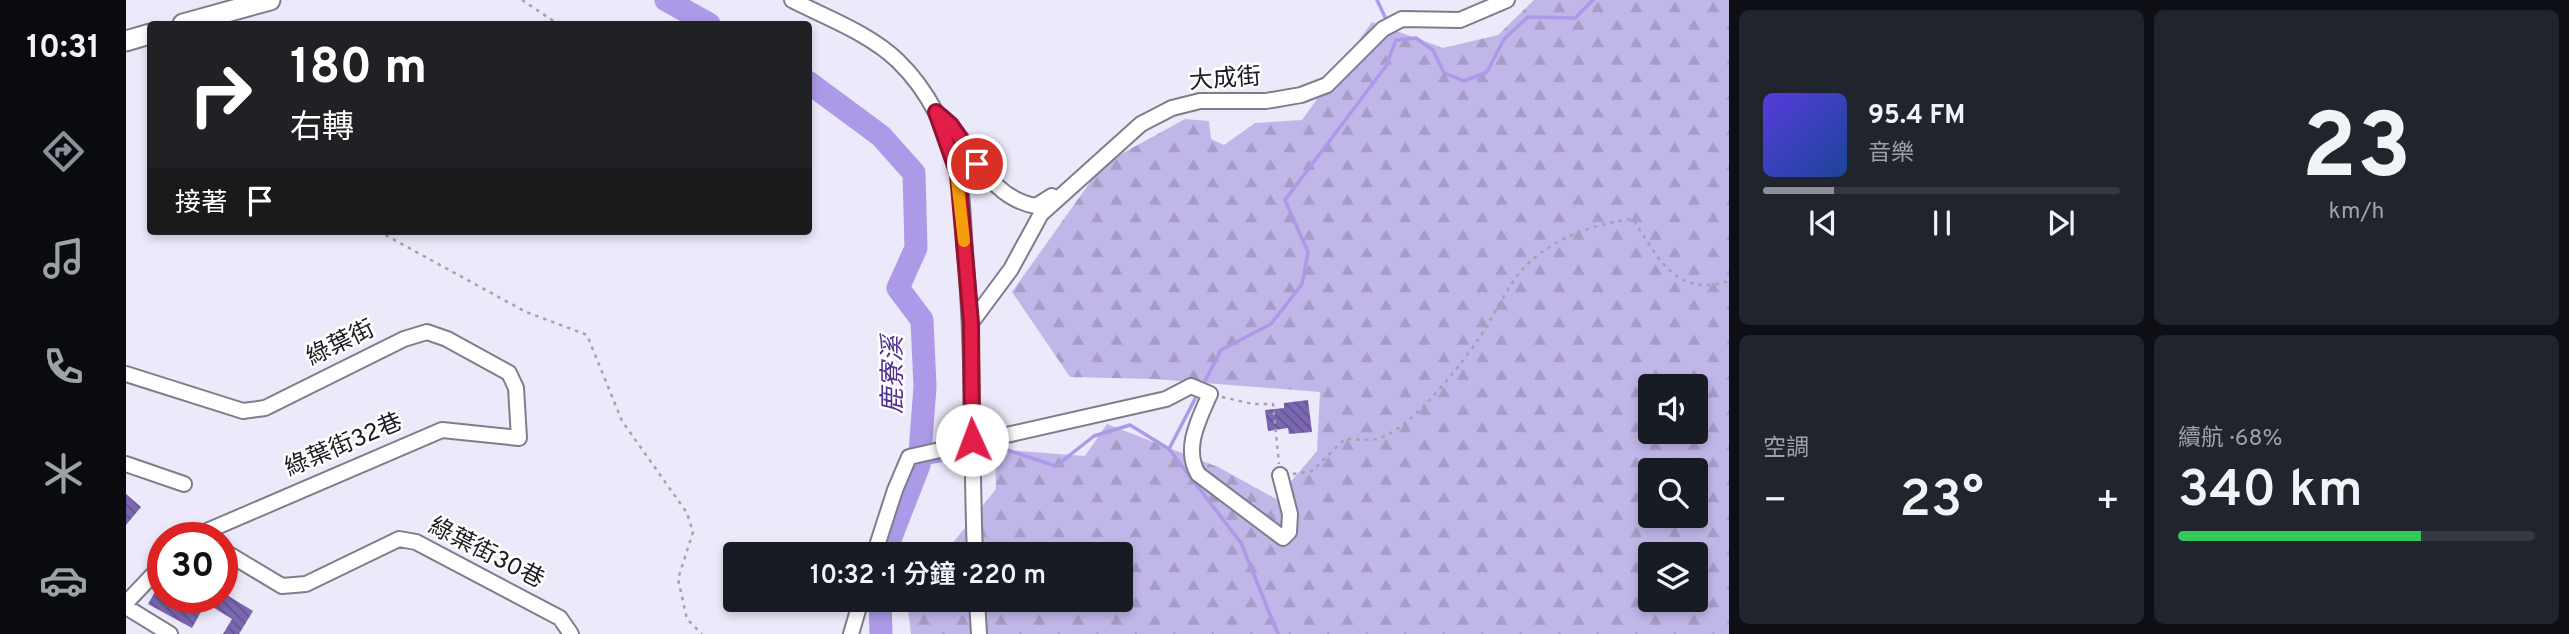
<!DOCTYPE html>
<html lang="zh-TW">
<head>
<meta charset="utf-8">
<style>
	body { margin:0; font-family:Overpass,"Noto Sans TC",sans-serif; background:#20242c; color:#f1f3f6; height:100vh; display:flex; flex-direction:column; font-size:26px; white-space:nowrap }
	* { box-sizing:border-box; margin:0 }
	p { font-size:23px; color:#9ea1a6 }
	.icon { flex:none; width:38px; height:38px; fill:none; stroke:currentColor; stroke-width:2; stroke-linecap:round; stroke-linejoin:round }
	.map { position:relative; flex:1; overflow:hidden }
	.panel { display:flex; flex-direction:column; gap:10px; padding:10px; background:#0d0f14; width:840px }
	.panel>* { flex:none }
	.guide { position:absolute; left:21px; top:21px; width:665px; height:214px; border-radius:7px; box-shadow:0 4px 10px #0003; background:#202124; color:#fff; overflow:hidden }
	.fabs { position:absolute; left:1512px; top:374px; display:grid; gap:14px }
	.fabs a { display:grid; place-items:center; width:70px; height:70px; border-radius:7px; background:#171b24; box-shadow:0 4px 10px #0003; font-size:35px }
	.speed { position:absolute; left:21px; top:522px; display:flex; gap:14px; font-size:35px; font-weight:700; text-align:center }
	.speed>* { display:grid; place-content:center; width:91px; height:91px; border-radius:50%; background:#171b24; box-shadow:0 4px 10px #0003; line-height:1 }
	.speed .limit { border:10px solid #d22; background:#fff; color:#111 }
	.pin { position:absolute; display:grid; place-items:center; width:60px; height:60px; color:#fff; margin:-30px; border:4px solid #fff; border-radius:50%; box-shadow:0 2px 7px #0007 }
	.me { position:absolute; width:77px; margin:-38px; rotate:358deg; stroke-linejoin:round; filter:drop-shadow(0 0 5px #0008) }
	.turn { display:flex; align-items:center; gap:24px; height:147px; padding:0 28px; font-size:32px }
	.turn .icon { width:91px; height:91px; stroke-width:2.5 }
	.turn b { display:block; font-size:49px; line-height:60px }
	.then { display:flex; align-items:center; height:66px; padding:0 28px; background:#0003; gap:14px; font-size:26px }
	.big { font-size:52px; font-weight:600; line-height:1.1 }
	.panel .card { flex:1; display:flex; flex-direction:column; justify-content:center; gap:10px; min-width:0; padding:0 24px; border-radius:10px; background:#20242c }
	.panel .dial { align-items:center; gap:0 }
	.dial b { font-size:91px; line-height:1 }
	.song { display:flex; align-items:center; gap:21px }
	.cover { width:84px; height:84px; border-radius:10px; background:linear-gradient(135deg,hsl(250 70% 55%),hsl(220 70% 35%)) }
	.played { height:7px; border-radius:4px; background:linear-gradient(90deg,#8c9099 20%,#363941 20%) }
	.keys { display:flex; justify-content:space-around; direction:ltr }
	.heat { display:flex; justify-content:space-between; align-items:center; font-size:38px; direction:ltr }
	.charge { height:10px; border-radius:5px; background:linear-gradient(90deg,#34c759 68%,#363941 0) }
	.panel .tiles { flex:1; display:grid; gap:10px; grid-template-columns:repeat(2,1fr) }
	.trip { position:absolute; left:597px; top:542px; width:410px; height:70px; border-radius:7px; background:#171b24; box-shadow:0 4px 10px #0003; font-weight:600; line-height:70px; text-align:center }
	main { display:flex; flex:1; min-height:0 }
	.tab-bar { display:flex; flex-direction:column; width:126px; justify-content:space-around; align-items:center; background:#090b0e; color:#9ea1a6 }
	.tab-bar .icon { width:49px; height:49px }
	.tab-bar .selected { color:#8c9099 }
	.tab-bar b { font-size:32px; color:#f1f3f6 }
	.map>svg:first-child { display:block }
	.forest { fill:url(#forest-firs); fill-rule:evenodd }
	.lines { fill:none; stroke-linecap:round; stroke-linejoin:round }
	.stream { stroke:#ac99e7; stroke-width:3.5 }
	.river { stroke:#ac99e7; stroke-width:23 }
	.building { fill:url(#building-back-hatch) }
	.minor-casing { stroke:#7f7c8c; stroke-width:18 }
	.highway-casing { stroke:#7f7c8c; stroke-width:23 }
	.path { stroke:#a3a1ae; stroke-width:2.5; stroke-dasharray:3.5 5; stroke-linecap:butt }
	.minor { stroke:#fff; stroke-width:14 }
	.highway { stroke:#fff; stroke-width:19 }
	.route-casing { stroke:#92132f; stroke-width:18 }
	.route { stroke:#e11d48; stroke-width:12 }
	.slow { stroke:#f59e0b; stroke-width:12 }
	.labels { text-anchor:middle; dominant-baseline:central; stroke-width:5; stroke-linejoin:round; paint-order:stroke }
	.street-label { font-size:24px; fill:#1c1b21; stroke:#fff }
	.water-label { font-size:26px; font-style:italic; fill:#52348e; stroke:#fff }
</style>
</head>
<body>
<main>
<nav class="tab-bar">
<b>10:31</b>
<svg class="icon selected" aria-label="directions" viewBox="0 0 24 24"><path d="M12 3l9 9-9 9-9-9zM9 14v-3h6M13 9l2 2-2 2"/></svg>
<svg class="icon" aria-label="music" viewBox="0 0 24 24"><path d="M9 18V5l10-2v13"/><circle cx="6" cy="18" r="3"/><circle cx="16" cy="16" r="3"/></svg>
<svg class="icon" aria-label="phone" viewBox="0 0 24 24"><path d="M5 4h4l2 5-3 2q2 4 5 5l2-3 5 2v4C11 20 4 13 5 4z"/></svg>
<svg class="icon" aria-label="climate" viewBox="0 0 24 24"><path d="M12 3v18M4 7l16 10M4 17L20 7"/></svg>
<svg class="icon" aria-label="car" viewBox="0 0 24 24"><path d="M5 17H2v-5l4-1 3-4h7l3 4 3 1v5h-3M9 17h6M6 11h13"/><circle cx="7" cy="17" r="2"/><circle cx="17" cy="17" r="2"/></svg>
</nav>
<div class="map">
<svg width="1603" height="634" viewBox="0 0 1603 634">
	<defs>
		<pattern id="forest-firs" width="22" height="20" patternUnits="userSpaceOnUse" patternTransform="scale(1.75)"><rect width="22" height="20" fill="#c1b6e8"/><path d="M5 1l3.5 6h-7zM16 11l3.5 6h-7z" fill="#a59cc7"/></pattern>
		<pattern id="building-back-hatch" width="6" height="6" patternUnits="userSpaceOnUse" patternTransform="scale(1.75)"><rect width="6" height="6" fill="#7b67b1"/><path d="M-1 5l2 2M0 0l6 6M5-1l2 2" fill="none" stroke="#645490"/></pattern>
	</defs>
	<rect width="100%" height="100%" fill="#ece9fa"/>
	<path class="forest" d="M1408 0H1603V634H785L782 610 788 600H994V555H817L870 489 869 449 959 456 981 424 1092 467 1150 499 1191 451 1194 392 1028 379 944 377 886 292 977 164 1059 119 1083 121 1085 139 1098 145 1129 123 1176 120 1246 22 1317 48 1372 35ZM1524 387H1570V432H1524ZM1524 471H1570V516H1524ZM1524 555H1570V600H1524Z"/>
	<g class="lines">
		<path class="stream" d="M1251 0 1259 17
			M1079 381 1095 350 1145 324 1176 284 1182 252 1159 200 1260 66 1270 40 1290 38 1307 50 1318 73 1338 81 1361 72 1378 39 1402 17 1449 18 1467 0
			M1043 449 1115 543 1152 634
			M857 452 875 448 930 466 968 436 1004 425 1043 449 1069 399
			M793 465 835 456"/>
		<path class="river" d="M540 0 583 24
			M682 82 755 136 788 173 790 248 772 288 796 320 799 387 793 465 758 555
			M754 600 755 634"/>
	</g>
	<path class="building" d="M1182 400 1186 432 1163 434 1162 428 1142 431 1139 410 1158 408V403Z
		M0 494 15 507 0 525Z
		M37 578V597H47L66 608 72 599 69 597H96V592L127 611 113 634H97L106 619 80 603 66 628 22 604Z"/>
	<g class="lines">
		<g class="minor-casing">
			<path id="minor" d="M666 0C701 18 743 33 772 61 802 90 823 132 832 172 837 198 837 226 839 252 848 352 845 454 849 555
				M817 118C850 148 860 197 910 206L926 196
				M845 323 885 269 915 214 1015 124 1046 108 1074 101H1140L1175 95 1201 85 1257 29 1276 19 1334 20 1381 0
				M0 374 117 411 139 408 278 339 301 332 321 339 383 373 390 388 393 438 316 430 67 537
				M0 464 58 484
				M96 550 156 586 180 584 273 539 290 542 434 618 445 634
				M748 555 769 490 783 457 1040 399 1065 386 1084 394C1073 419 1057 448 1072 474L1157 538 1163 532 1164 514 1154 475
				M851 600 853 634
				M0 603 37 564
				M0 607 44 634
				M725 634 735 600"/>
		</g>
		<g class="highway-casing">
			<path id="highway" d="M57 24 144 0
				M0 41 24 34"/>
		</g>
		<path class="path" d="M396 0 432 24
			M252 231 400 312 461 335 496 421 561 513 567 532 552 579 561 619 576 634
			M1096 397 1127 404H1147L1153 464
			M1167 474 1186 471 1219 439C1229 439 1242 441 1251 439 1286 430 1342 357 1361 326 1374 304 1386 277 1406 260 1433 236 1472 223 1507 219 1532 258 1550 298 1603 281"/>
		<use href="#minor" class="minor"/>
		<use href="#highway" class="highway"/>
	</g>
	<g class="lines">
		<g class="route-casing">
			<path id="route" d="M846 440 845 323 832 174 810 112 825 125 851 164"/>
		</g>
		<use href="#route" class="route"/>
		<path class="slow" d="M829 162 838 241"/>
	</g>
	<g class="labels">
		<g class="street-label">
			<text transform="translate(1099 80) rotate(-4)">大成街</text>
			<text transform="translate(215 344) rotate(-26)">綠葉街</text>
			<text transform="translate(218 446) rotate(-23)">綠葉街32巷</text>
			<text transform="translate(360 554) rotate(27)">綠葉街30巷</text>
		</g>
		<g class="water-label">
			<text transform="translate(768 375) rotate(-90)">鹿寮溪</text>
		</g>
	</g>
</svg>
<div class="fabs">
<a><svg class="icon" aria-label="sound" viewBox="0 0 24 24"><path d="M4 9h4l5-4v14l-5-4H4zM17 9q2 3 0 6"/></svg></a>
<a><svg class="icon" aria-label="search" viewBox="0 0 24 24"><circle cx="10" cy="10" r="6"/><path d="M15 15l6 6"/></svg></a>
<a><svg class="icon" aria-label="layers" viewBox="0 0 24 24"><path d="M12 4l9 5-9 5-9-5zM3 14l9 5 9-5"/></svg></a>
</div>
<div class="speed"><div class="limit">30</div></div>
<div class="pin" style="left:851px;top:164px;background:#d93025"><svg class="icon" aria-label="arrive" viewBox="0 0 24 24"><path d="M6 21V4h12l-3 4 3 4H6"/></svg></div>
<svg class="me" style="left:846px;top:440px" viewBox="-20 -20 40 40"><circle r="19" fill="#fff"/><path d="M0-13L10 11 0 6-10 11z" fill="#e11d48"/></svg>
<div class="trip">10:32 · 1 分鐘 · 220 m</div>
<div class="guide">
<div class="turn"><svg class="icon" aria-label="right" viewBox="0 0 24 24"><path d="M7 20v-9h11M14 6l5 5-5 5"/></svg><div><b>180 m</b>右轉</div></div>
<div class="then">接著<svg class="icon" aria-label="arrive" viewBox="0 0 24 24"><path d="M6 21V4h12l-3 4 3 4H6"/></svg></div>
</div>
</div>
<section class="panel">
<div class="tiles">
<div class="card">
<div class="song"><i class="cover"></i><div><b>95.4 FM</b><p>音樂</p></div></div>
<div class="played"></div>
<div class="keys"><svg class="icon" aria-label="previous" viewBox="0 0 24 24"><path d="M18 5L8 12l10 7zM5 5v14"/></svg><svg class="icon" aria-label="pause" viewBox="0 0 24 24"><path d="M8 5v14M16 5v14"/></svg><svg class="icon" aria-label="next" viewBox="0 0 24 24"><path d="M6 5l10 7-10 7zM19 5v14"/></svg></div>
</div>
<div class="card dial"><b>23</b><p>km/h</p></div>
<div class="card"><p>空調</p>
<div class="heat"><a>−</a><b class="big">23°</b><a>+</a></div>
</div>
<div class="card"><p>續航 · 68%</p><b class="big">340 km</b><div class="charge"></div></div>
</div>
</section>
</main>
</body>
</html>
